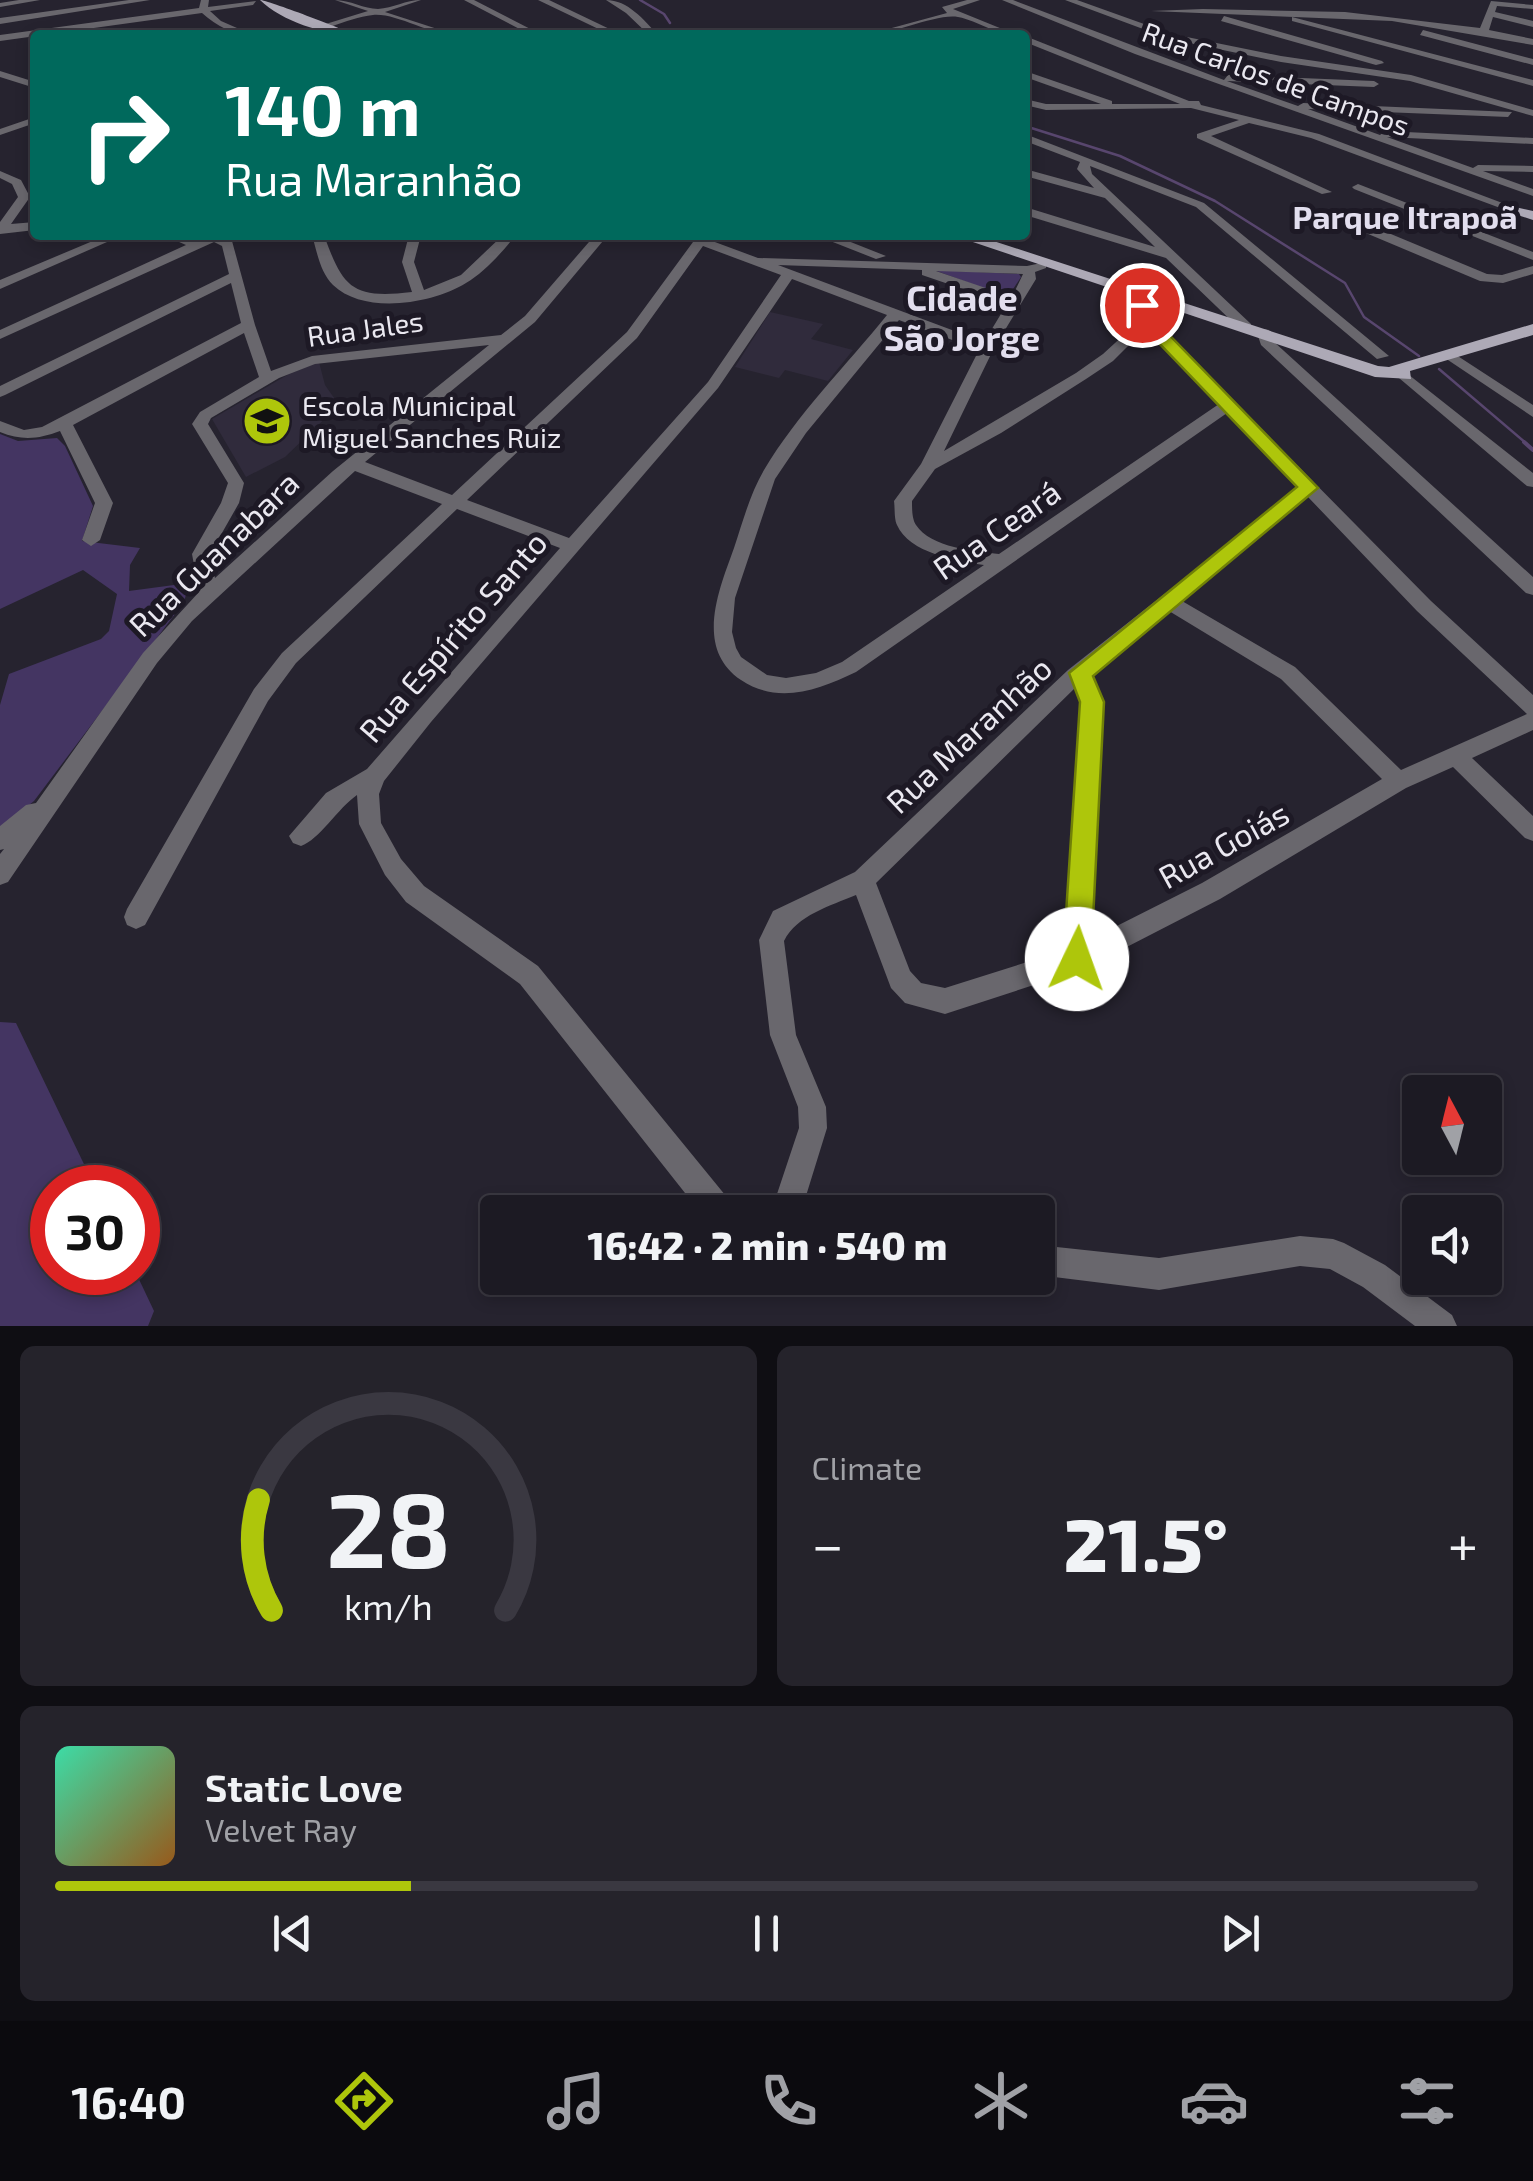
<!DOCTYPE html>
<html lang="en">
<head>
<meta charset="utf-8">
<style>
	body { margin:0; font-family:"Exo 2",sans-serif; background:#25232b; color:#f1f3f6; height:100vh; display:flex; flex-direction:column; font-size:38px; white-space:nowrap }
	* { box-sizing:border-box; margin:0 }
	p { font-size:32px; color:#a0a1a6 }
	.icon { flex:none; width:55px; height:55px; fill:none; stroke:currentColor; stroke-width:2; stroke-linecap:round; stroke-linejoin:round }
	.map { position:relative; height:1326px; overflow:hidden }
	.sheet { display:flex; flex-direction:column; gap:20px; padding:20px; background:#0f0e13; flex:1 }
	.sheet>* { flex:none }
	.hud { position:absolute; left:30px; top:30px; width:1000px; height:210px; border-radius:10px; box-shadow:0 5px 15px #0003,0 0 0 2px #3a3841; background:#00695c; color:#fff; overflow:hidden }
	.needle { width:65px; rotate:353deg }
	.fabs { position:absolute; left:1402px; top:1075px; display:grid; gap:20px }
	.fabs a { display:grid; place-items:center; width:100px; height:100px; border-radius:10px; background:#1c1a23; box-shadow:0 5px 15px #0003,0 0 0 2px #3a3841; font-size:50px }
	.speed { position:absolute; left:30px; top:1165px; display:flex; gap:20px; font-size:50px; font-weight:700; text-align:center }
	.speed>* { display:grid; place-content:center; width:130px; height:130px; border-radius:50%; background:#1c1a23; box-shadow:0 5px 15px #0003,0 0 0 2px #3a3841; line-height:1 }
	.speed .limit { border:15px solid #d22; background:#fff; color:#111 }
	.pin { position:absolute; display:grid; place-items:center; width:85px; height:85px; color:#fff; margin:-42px; border:5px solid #fff; border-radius:50%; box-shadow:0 2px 10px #0007 }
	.me { position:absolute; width:110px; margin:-55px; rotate:3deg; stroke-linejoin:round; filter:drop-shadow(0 0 8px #0008) }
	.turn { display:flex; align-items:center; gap:35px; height:210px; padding:0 30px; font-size:45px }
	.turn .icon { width:130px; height:130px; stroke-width:2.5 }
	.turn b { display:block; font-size:70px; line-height:85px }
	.big { font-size:75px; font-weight:800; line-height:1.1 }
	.sheet .tile { flex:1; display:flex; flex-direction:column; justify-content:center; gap:15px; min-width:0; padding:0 35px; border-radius:15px; background:#25232b }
	.sheet .dial { align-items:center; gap:0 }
	.dial svg { height:260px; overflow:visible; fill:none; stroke:#3a3841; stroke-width:7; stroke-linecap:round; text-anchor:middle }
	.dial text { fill:#f1f3f6; stroke:none }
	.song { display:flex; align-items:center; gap:30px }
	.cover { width:120px; height:120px; border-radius:15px; background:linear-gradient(135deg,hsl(160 70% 55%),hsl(30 70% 35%)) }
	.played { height:10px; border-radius:5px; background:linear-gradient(90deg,#aec60b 25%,#3a3841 25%) }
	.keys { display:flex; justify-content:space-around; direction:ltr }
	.heat { display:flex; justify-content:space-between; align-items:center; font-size:55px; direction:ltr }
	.sheet .tiles { flex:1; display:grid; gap:20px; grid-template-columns:1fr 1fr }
	.tile:last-child { grid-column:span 2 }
	.trip { position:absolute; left:480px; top:1195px; width:575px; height:100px; border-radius:10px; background:#1c1a23; box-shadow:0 5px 15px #0003,0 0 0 2px #3a3841; font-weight:800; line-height:100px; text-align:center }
	.dock { display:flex; height:160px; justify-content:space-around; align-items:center; background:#0b0a0e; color:#a0a1a6 }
	.dock .icon { width:70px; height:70px }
	.dock .selected { color:#aec60b }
	.dock b { font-size:45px; color:#f1f3f6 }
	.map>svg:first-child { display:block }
	.built { fill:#302b3c }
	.green { fill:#443562 }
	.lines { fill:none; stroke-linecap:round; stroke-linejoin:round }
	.stream-far1 { stroke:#58466e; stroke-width:2.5 }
	.stream { stroke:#58466e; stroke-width:4 }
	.minor { fill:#69676d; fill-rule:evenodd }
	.major { fill:#ada9b6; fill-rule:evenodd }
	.route { fill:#aec60b; stroke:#718107; stroke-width:2.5 }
	.labels { text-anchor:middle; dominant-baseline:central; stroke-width:10; stroke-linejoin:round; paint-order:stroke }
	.far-street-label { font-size:28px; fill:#eae8f0; stroke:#1d1925 }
	.far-poi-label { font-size:28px; fill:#eae8f0; stroke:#1d1925; text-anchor:start }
	.far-quarter-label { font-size:32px; font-weight:bold; fill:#e2deee; stroke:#1d1925 }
	.street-label { font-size:32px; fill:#eae8f0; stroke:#1d1925 }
	.far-district-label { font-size:35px; font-weight:bold; fill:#e2deee; stroke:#1d1925 }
</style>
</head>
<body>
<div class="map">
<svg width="1533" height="1326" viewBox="0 0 1533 1326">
	<rect width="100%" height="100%" fill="#26232f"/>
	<path class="built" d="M770 312 823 324 811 339 853 350 828 381 785 370 779 378 735 367Z
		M319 362 325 385 339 405 285 457 246 477 212 419 289 374Z"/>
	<path class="green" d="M934 270 1019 274 1021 277 1008 297Z
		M0 434 18 441 57 438 65 446 93 506 82 541 140 548 130 565 129 591 189 583 184 602 34 801 0 829V705L9 674 101 639 109 631 117 594 83 570 0 609Z
		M0 1022 16 1023 95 1187 52 1188V1272L136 1273 154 1311 148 1326H0Z"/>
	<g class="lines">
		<path class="stream-far1" d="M640 0 664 14 670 23
			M1025 126 1120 156 1215 201 1345 283 1364 317 1419 356
			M1439 369 1527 444"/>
		<path class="stream" d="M1524 442 1533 450"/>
		<path class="minor" d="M19 0H40L0 7V3Z
			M129 0H150L0 24V18Z
			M201 0H209L208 7 256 1 253 5 210 11 221 21 253 35C233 35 217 26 202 13L0 41V35L199 8Z
			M335 0C350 0 364 9 378 9 393 8 406 0 421 0L385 12 456 35C429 35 397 13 373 15 345 18 319 35 290 35L368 11Z
			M464 0H474L542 35H531Z
			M538 0H549L620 34 611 35Z
			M606 0C628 0 644 20 658 35H649L626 13Z
			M967 0H980L953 9 1017 35C995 35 979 21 958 17 937 13 892 35 866 35L947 13 942 7Z
			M1002 0H1013L1224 80 1228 75 1374 81 1379 84 1374 87 1227 81 1298 106 1303 103 1512 112 1508 117 1308 109 1380 135 1385 131 1533 138V144L1387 137 1473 168 1478 165 1533 166V172L1483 171 1533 189V196L1135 54Z
			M1065 0H1077L1172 34 1281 56 1411 75 1533 110V116L1410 81 1281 62 1170 39Z
			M1491 1 1533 5V9L1497 6 1495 12 1533 21V27L1493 17 1489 30 1533 39V45L1392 21 1151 11 1203 9 1345 12 1480 28Z
			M1224 16 1382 61 1384 63 1376 65 1221 21Z
			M1292 17 1533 80V86L1292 21Z
			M1423 30 1533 59V65L1420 35Z
			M756 32 760 33 761 35H752Z
			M1025 36 1189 101H1199L1201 105 1319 134 1513 207 1503 209 1311 138 1249 123 1211 136 1332 192 1322 194 1197 138V134L1239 120 1191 108 1046 110 1025 105V99L1046 104H1101L1025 77V71L1112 101V104H1180L1025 42Z
			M0 71 35 82V88L0 77Z
			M35 117V123L0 135V129Z
			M1025 134 1204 203 1389 356 1377 359 1196 207 1090 166 1092 174 1251 324V330H1241L1166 258 1025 215V207L1155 247 1105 198 1025 176V169L1094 188 1077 169 1080 162 1025 141Z
			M0 171 21 180 30 197 11 224 35 222V230L0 234V222L18 197 12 184 0 178Z
			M1358 184 1533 252V260L1354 189 1352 187Z
			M1342 217H1350L1487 274 1502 275 1533 266V274L1503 283 1480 281 1342 223Z
			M107 235H123L0 289V280Z
			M163 235H181L197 241 208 235H225L224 237 232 241 255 325 271 371 312 356 501 335 525 316 595 235H608L535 322 365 462 452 495 627 332 693 242 679 235H696L758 258 1027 266 1046 262V268L1035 272 1036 279 994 348 944 451 1076 373 1103 354 1139 321 1121 300 1123 286H1133L1139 305 1431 601 1533 695V730L1472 758 1533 816V841L1525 838 1453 767 1406 788 1220 899 1086 968 945 1014 905 1003 891 988 856 895C830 906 797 915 784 941L796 1035 826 1107 827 1128 801 1212H771L799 1128 798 1107 770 1035 759 940 773 911 855 872 1068 670 1299 488 1227 413 856 672C819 690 778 705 741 680 694 648 719 590 734 548 743 521 750 494 764 470 798 413 846 366 887 315L792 279 718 388 431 722 384 781 379 794 381 823 401 859 424 886 538 966 730 1201 734 1212H700L520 984 406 902 385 875 359 824 357 795C338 808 319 840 301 846L293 843 289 836 326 793 367 769 560 548 457 509 296 663 268 701 145 925 136 929 127 925 124 917 127 909 254 689 282 653 442 504 355 471 192 621 157 663 8 882 0 885V854L4 849 0 850V826L26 805 36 803 143 653 199 592 192 554 221 503 228 483 192 424 200 412 259 377 244 333 73 425 113 503 100 540 91 546 82 540 95 503 60 431C39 439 22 441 0 432V421L24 430 42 427 241 323 231 283 5 395 0 397V386L229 274 222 246 214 242 0 339V330L186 245ZM703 246 781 275 708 382 569 538 467 500 637 338ZM778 265 922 270V275L1007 304 984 342ZM936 271 1023 274 1012 297ZM899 320 979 350 921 464 894 501C895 508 894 519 897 525 909 553 957 561 984 565L842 662 816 673 786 678 767 675 741 657 736 648 732 632 735 598 775 479 806 433ZM1146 328 1219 404 999 554C975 551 931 548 916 525 912 519 912 509 912 501L935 469 1001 433 1086 379 1113 361ZM489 345 333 471 215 578 210 554 239 503 244 483 208 424 211 418 279 378 315 364ZM1308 497 1417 611 1527 714 1401 770 1295 667 1182 601ZM1169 611 1281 679 1382 779 1202 883 1091 939 1102 702 1091 674ZM1076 687 1082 702 1065 950 945 988 921 983 910 971 876 883Z
			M312 235H324C343 288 352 299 412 292L402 262 409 235H421L414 262 424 290 461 275 503 235H516C502 252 485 272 466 283 432 304 364 315 333 285 320 272 317 252 312 235Z
			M815 235H833L886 256 876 259Z
			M1264 329 1269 330 1273 341 1533 577V595L1526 593 1261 345 1257 333Z
			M1450 351 1533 405V417L1445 358 1443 355Z
			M1404 371 1533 473V487L1527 486 1399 378 1397 375Z
			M1300 1236 1333 1239 1344 1243 1385 1265 1452 1315 1457 1326H1415L1363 1287 1330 1269 1300 1266 1159 1290 1038 1275V1245L1159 1258Z"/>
		<path class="major" d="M260 0C267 0 346 30 355 35 325 35 281 21 260 0Z
			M1502 204 1533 211V220L1502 210Z
			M952 235H975L1378 366 1389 367 1533 324V335L1410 371 1411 379 1375 377Z"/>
	</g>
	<path class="route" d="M1137 302H1148V313L1318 488 1093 676 1104 702 1091 959 1087 969 1077 973 1067 969 1063 959 1080 702 1069 673 1297 487 1134 317Z"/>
	<defs>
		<g id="school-disc" transform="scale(2.5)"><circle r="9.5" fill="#aec60b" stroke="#1d1925"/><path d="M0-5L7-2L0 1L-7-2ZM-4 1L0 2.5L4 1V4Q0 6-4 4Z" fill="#111"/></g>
	</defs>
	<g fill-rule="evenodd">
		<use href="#school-disc" x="267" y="421"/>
	</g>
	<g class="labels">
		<g class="far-street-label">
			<text transform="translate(1276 78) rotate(20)">Rua Carlos de Campos</text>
			<text transform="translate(365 328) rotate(-8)">Rua Jales</text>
		</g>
		<g class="far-poi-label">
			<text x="302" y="405">Escola Municipal<tspan x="302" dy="32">Miguel Sanches Ruiz</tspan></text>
		</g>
		<g class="far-quarter-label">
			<text x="1405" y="216">Parque Itrapoã</text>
		</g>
		<g class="street-label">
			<text transform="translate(996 529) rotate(-35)">Rua Ceará</text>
			<text transform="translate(213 553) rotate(-44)">Rua Guanabara</text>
			<text transform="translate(452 636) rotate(-49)">Rua Espírito Santo</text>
			<text transform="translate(968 734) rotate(-43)">Rua Maranhão</text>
			<text transform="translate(1223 844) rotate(-29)">Rua Goiás</text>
		</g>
		<g class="far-district-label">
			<text x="962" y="297">Cidade<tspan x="962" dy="40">São Jorge</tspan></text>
		</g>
	</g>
</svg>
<div class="fabs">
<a><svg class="needle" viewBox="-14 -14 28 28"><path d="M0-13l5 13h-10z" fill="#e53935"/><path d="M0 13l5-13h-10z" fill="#a0a1a6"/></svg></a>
<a><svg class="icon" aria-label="sound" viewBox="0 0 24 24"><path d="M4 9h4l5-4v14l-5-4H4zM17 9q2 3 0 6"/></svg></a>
</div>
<div class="speed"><div class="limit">30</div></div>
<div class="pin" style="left:1142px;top:305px;background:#d93025"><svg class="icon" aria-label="arrive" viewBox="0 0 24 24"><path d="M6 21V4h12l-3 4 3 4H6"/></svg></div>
<svg class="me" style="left:1077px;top:959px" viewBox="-20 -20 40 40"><circle r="19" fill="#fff"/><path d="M0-13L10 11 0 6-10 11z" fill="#aec60b"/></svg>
<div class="trip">16:42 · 2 min · 540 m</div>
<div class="hud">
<div class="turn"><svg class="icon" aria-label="right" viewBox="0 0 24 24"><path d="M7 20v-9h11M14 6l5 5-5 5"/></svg><div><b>140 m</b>Rua Maranhão</div></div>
</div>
</div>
<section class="sheet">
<div class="tiles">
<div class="tile dial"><svg viewBox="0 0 100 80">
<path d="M14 69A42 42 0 1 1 86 69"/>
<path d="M14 69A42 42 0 0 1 10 35" stroke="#aec60b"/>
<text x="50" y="56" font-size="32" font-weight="700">28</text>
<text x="50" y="72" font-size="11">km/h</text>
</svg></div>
<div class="tile"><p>Climate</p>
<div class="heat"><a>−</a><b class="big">21.5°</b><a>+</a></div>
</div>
<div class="tile">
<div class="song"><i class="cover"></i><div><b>Static Love</b><p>Velvet Ray</p></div></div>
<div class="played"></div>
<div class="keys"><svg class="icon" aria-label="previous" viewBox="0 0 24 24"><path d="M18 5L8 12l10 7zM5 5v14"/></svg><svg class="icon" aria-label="pause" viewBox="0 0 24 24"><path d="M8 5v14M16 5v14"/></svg><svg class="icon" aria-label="next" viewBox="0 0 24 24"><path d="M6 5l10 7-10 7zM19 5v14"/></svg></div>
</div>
</div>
</section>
<nav class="dock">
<b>16:40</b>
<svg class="icon selected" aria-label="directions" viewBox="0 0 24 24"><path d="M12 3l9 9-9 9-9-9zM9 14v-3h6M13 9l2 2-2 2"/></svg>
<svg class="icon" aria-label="music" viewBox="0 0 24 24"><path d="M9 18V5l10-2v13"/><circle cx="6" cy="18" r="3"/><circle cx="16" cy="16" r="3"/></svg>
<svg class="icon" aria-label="phone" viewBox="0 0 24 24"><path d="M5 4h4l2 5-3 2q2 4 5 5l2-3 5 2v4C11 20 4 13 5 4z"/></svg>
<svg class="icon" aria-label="climate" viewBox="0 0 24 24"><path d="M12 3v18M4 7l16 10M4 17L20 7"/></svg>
<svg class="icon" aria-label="car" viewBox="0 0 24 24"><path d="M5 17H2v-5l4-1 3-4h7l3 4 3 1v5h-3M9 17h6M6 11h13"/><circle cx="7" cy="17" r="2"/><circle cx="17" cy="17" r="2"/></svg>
<svg class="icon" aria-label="filters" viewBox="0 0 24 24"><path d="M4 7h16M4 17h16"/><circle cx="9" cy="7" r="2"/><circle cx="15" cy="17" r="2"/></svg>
</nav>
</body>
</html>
